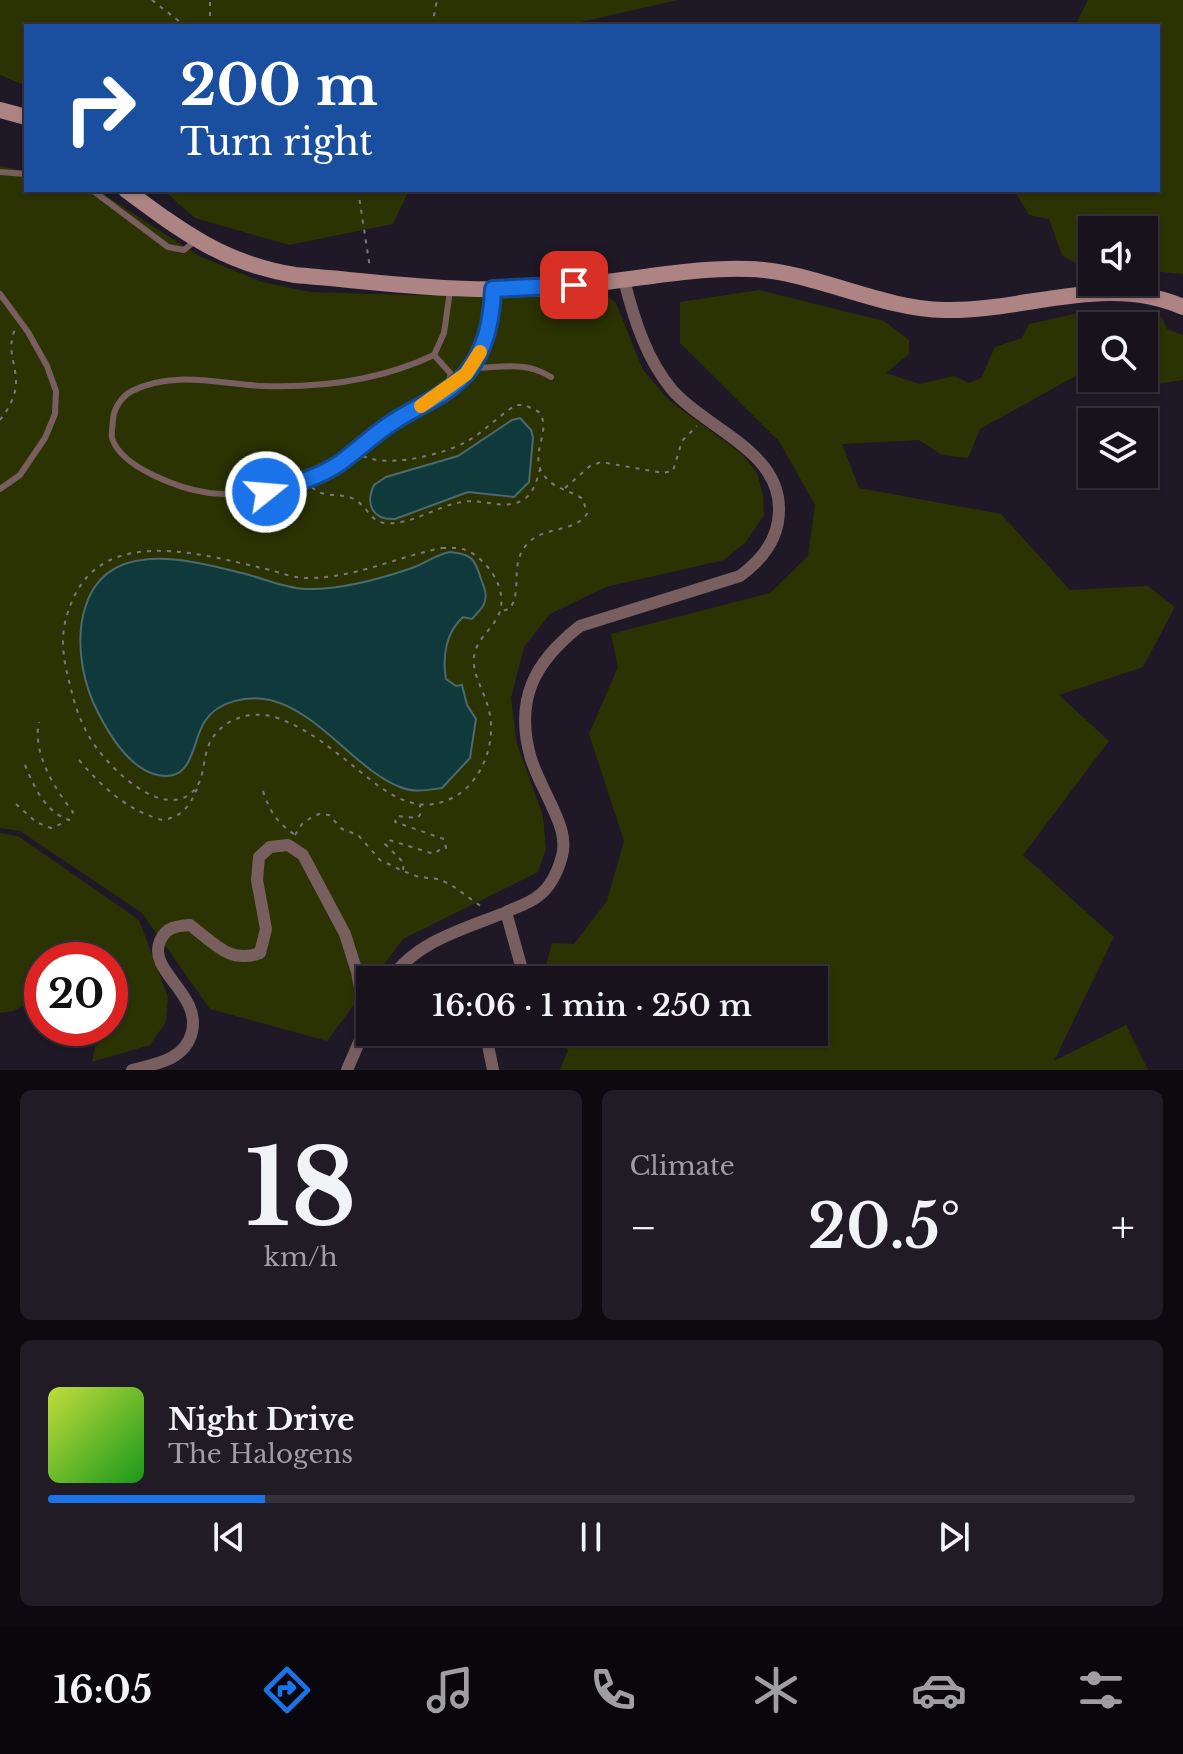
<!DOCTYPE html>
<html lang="en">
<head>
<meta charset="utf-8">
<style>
	body { margin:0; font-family:"Libre Baskerville",serif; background:#201b25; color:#f1f3f6; height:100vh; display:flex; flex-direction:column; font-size:30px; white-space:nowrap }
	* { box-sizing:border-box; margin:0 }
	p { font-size:26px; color:#9e9ea3 }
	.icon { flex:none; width:44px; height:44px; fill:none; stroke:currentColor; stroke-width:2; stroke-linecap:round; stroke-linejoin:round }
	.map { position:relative; height:1070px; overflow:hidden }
	.drawer { display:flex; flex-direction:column; gap:20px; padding:20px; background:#0d0a0f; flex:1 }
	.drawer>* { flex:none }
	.banner { position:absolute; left:24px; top:24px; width:1136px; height:168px; border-radius:0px; box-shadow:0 2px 6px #0004,0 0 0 2px #36323b; background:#1a4fa0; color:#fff; overflow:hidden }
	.fabs { position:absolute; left:1078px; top:216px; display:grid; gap:16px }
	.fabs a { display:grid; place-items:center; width:80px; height:80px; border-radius:0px; background:#17121c; box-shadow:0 2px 6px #0004,0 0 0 2px #36323b; font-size:40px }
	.speed { position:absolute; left:24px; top:942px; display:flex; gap:16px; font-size:40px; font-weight:700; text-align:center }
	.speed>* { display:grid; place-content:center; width:104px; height:104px; border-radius:50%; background:#17121c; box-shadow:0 2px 6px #0004,0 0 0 2px #36323b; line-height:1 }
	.speed .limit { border:12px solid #d22; background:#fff; color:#111 }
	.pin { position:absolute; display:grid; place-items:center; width:68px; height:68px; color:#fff; margin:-34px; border-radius:16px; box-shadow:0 4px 12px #0006 }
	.me { position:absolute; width:88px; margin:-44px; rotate:73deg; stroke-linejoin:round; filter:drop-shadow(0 0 6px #0008) }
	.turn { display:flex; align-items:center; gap:28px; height:168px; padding:0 24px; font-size:36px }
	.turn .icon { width:104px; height:104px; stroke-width:2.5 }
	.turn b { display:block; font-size:56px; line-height:68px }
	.big { font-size:60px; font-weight:600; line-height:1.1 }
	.drawer .widget { flex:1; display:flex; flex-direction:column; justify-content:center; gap:12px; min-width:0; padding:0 28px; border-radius:12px; background:#201b25 }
	.drawer .dial { align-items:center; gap:0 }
	.dial b { font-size:104px; line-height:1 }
	.song { display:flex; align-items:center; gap:24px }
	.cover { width:96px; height:96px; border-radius:12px; background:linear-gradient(135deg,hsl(70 70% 55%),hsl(120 70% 35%)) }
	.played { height:8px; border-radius:4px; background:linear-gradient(90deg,#1a73e8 20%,#36323b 20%) }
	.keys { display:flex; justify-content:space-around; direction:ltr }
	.heat { display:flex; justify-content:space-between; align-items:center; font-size:44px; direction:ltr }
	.drawer .tiles { flex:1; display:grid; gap:20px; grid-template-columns:1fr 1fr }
	.widget:last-child { grid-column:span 2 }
	.trip { position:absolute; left:356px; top:966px; width:472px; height:80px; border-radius:0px; background:#17121c; box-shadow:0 2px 6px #0004,0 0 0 2px #36323b; font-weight:600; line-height:80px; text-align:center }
	.tabs { display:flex; height:128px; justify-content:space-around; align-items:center; background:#09070b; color:#9e9ea3 }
	.tabs .icon { width:56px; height:56px }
	.tabs .active { color:#1a73e8 }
	.tabs b { font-size:36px; color:#f1f3f6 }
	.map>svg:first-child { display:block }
	.green { fill:#2b3303 }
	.water { fill:#0f393b; stroke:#4d696d; stroke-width:2 }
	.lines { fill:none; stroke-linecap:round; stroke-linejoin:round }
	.path { stroke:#7c7682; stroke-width:2; stroke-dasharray:4 6; stroke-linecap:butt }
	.service { stroke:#785e5e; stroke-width:6 }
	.minor { stroke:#785e5e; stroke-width:12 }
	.secondary { stroke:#ad8384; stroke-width:16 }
	.route-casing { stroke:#114b97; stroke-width:20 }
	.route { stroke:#1a73e8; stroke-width:14 }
	.slow { stroke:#f59e0b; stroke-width:14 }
</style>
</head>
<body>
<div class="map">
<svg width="1183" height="1070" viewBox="0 0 1183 1070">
	<rect width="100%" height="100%" fill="#1f1826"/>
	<path class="green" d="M0 0H678L563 26H26V86L0 75Z
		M1088 0H1183V274L1149 271 1144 261V230H1092V273L1062 255 1049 219 1029 215 1014 190H1158V26H1075Z
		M0 166 26 171V190H97L199 256 262 282 311 292 509 298 599 289 616 303 643 370 670 401 742 454 757 473 763 495 764 515 746 542 724 560 606 587 550 614 524 647 511 698 517 744 543 816 546 849 538 872 403 939 327 1041 210 1009 142 913 20 831 0 828Z
		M163 190H409L393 224 289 245 195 218Z
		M759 290 884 321 909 340V354L886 373 920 384 954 376 969 383 981 378 995 347 1022 338 1029 324 1079 313 1108 326H1092V367L980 429 968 458 942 455 919 440 842 444 859 488 1001 514 1070 590 1148 586 1175 607 1143 667 1059 695 1109 741 1023 855 1114 937 1054 1061 1126 1025 1148 1070H560L568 1050 542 1032H814V980H542L552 943 574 944 607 901 624 841 589 734 618 667 611 634 770 593 808 556 815 505 779 441 680 343V302Z
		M1126 312 1162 317 1167 329 1183 335V380L1122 389 1116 378H1144V326H1112Z
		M0 833 18 836 139 920 168 997 166 1022 150 1045 92 1062 95 1047 108 1034 101 1030 68 1044 59 1037V1028H110V960H42V996L13 1011 0 1013Z"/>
	<path class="water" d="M520 418 531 430 533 438 529 482 514 497 468 492 395 519C372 520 365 504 374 485L386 477 458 456 512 420Z
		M450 552C472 554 475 559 481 579 484 588 488 594 484 604 482 609 476 614 472 619L463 617C446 632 442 657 446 679L456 686 462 685 467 705 476 719 470 758 442 788C428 790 414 793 400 787 356 770 320 712 270 700 248 695 218 701 205 721 191 741 195 786 154 774 125 765 105 728 93 702 81 674 76 637 85 608 106 537 188 560 242 573 263 578 283 588 306 589 340 590 380 579 412 568 426 563 437 554 450 552Z"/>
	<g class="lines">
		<path class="path" d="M152 0 185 26
			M210 26V0
			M432 26 437 0
			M358 190 370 268
			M0 420C7 411 15 398 16 385 17 365 5 347 16 328
			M363 456C389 468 441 455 466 442 484 432 498 416 516 405H525L539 412C554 432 524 457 548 480 557 489 573 492 583 499L587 514C574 533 543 526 527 544 509 565 523 587 510 609L501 611
			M312 487C324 500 344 491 357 501 368 508 371 522 385 523 413 525 436 506 462 502 483 498 503 511 523 500 534 493 537 480 540 469
			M565 488 590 466 601 462 663 473 673 471 682 441 697 426
			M442 548C451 548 460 547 468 551 488 561 507 588 500 611 495 628 476 638 474 657 472 674 484 691 488 707 498 739 483 783 452 798 410 819 378 785 347 761 327 745 305 728 280 719 254 708 219 718 208 747 202 763 205 783 190 794 158 818 105 764 90 738 81 723 75 706 71 689 62 655 58 632 73 599 105 526 201 554 262 568 277 571 291 578 307 578 356 578 396 557 442 548Z
			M79 760C102 787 127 810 162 820 182 817 189 807 197 789
			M25 765C34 787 45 812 69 820L73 812C55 789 32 753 39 722
			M263 791C269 810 277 823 294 834
			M16 804 36 822 51 828 66 822
			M295 835 302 824 312 817 319 814 329 815 342 829 358 835 380 860 403 871 419 877 438 879 450 884 482 907
			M403 870 404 863 385 844 389 840 434 854 442 848H446L444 839 395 822 397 816 417 818 420 815V805"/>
		<path class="service" d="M0 172 26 174
			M92 190 168 247 184 250 196 240
			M0 294 28 332 47 366 56 391 55 414 45 438 20 475 0 489
			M434 355 451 374 446 389C430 401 411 410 394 421 349 450 321 485 263 492 246 494 226 495 209 493 181 489 121 468 112 438 111 433 113 424 113 419 114 408 122 396 132 391 173 370 220 384 263 386 321 388 381 380 434 355Z
			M434 355 444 333 450 291
			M471 368C501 368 524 360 551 377
			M449 387C479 364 493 331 493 293"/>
		<path class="minor" d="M506 912 525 980
			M390 980C415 942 463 929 504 913 514 908 528 904 537 897 550 888 558 871 562 856 567 837 558 820 551 804 544 789 536 774 531 759 514 700 534 662 580 626L740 576C762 560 779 539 779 510 780 451 707 429 673 391 646 359 634 319 624 280
			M492 1032 487 1040 493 1070
			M132 1070C156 1064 185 1060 192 1032 201 993 147 971 160 941 166 927 176 926 190 925 214 943 229 964 260 953L266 929 257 880 259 857 270 847 288 845 303 855 345 934 357 972 367 1024
			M347 1070 370 1017"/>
		<path class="secondary" d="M0 110 26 117
			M126 190C181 231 225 264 295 275 379 282 465 294 549 288 615 284 682 267 748 269 811 270 879 309 944 310 1024 312 1106 273 1183 307"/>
	</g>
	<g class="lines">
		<g class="route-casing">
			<path id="route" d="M266 492C291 485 318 478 340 463 358 450 374 434 393 422 417 406 451 394 469 370 486 348 492 317 493 289L574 285"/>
		</g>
		<use href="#route" class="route"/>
		<path class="slow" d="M421 406 466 374 480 352"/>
	</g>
</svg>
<div class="fabs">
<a><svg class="icon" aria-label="sound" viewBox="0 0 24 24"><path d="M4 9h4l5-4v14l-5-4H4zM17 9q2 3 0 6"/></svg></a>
<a><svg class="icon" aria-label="search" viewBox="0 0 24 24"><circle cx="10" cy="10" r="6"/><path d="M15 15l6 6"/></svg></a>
<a><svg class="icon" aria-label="layers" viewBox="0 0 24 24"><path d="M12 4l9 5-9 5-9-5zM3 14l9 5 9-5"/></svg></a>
</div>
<div class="speed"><div class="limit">20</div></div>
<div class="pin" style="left:574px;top:285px;background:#d93025"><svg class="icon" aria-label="arrive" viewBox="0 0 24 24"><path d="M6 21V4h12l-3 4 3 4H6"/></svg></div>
<svg class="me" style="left:266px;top:492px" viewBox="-20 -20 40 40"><circle r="17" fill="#1a73e8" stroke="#fff" stroke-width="3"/><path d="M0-11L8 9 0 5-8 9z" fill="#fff"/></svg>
<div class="trip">16:06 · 1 min · 250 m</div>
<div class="banner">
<div class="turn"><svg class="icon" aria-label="right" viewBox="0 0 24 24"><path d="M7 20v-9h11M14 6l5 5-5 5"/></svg><div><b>200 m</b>Turn right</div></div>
</div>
</div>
<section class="drawer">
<div class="tiles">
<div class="widget dial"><b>18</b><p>km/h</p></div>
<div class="widget"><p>Climate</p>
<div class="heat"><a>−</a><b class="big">20.5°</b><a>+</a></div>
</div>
<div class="widget">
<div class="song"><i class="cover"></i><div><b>Night Drive</b><p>The Halogens</p></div></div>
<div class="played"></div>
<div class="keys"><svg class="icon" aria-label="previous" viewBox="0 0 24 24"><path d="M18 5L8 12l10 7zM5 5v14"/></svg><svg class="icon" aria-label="pause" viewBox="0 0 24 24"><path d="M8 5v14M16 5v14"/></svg><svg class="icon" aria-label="next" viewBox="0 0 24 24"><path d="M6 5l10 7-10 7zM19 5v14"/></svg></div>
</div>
</div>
</section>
<nav class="tabs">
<b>16:05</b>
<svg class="icon active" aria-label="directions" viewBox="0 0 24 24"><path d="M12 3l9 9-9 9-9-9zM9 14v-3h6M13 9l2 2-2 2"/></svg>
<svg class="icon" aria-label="music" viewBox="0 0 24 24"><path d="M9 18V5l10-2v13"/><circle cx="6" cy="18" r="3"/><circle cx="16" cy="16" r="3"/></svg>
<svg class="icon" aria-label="phone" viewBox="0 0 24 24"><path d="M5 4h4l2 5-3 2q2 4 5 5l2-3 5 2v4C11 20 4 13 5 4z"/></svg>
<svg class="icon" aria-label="climate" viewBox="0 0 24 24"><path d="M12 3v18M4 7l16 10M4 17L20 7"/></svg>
<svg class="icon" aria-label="car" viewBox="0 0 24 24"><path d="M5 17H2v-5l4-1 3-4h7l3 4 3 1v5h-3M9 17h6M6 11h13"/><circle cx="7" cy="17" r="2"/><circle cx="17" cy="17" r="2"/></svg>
<svg class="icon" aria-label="filters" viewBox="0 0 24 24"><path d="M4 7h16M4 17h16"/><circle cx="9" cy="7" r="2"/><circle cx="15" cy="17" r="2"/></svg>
</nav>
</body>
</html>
